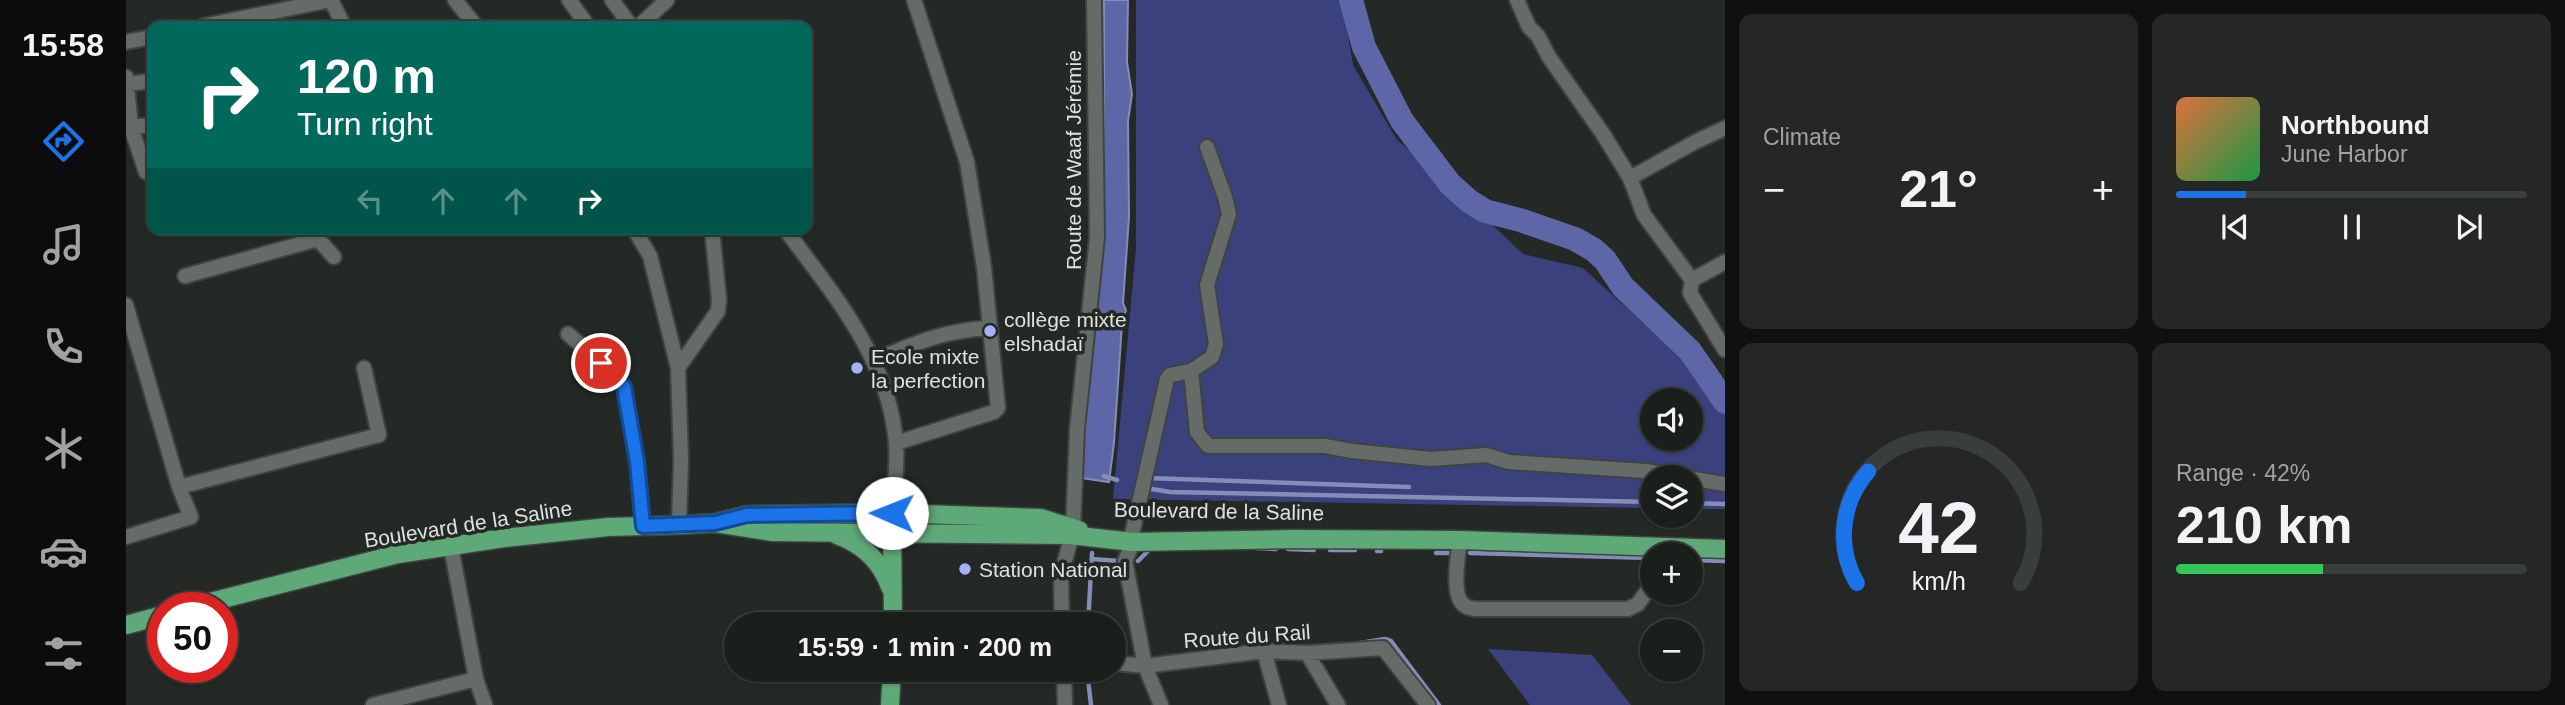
<!DOCTYPE html>
<html lang="en">
<head>
<meta charset="utf-8">
<style>
	body { margin:0; font-family:Arial,sans-serif; background:#242725; color:#f1f3f6; height:100vh; display:flex; flex-direction:column; font-size:26px; white-space:nowrap }
	* { box-sizing:border-box; margin:0 }
	p { font-size:23px; color:#a0a2a3 }
	.icon { flex:none; width:38px; height:38px; fill:none; stroke:currentColor; stroke-width:2; stroke-linecap:round; stroke-linejoin:round }
	.map { position:relative; flex:1; overflow:hidden }
	.side { display:flex; flex-direction:column; gap:14px; padding:14px; background:#0f110f; width:840px }
	.side>* { flex:none }
	.top-card { position:absolute; left:21px; top:21px; width:665px; height:214px; border-radius:14px; box-shadow:0 2px 5px #0004,0 0 0 2px #393d3b; background:#00695c; color:#fff; overflow:hidden }
	.buttons { position:absolute; left:1514px; top:388px; display:grid; gap:14px }
	.buttons a { display:grid; place-items:center; width:63px; height:63px; border-radius:50%; background:#1b1f1c; box-shadow:0 2px 5px #0004,0 0 0 2px #393d3b; font-size:35px }
	.speed { position:absolute; left:21px; top:592px; display:flex; gap:14px; font-size:35px; font-weight:700; text-align:center }
	.speed>* { display:grid; place-content:center; width:91px; height:91px; border-radius:50%; background:#1b1f1c; box-shadow:0 2px 5px #0004,0 0 0 2px #393d3b; line-height:1 }
	.speed .limit { border:10px solid #d22; background:#fff; color:#111 }
	.pin { position:absolute; display:grid; place-items:center; width:60px; height:60px; color:#fff; margin:-30px; border:4px solid #fff; border-radius:50%; box-shadow:0 2px 7px #0007 }
	.me { position:absolute; width:77px; margin:-38px; rotate:271deg; stroke-linejoin:round; filter:drop-shadow(0 0 5px #0008) }
	.turn { display:flex; align-items:center; gap:24px; height:147px; padding:0 35px; font-size:32px }
	.turn .icon { width:91px; height:91px; stroke-width:2.5 }
	.turn b { display:block; font-size:49px; line-height:60px }
	.lanes { display:flex; align-items:center; height:66px; padding:0 35px; background:#0003; justify-content:center; gap:35px; direction:ltr }
	.lanes .off { opacity:.35 }
	.big { font-size:52px; font-weight:600; line-height:1.1 }
	.side .card { flex:1; display:flex; flex-direction:column; justify-content:center; gap:10px; min-width:0; padding:0 24px; border-radius:14px; background:#242725 }
	.side .dial { align-items:center; gap:0 }
	.dial svg { height:182px; overflow:visible; fill:none; stroke:#393d3b; stroke-width:7; stroke-linecap:round; text-anchor:middle }
	.dial text { fill:#f1f3f6; stroke:none }
	.song { display:flex; align-items:center; gap:21px }
	.cover { width:84px; height:84px; border-radius:10px; background:linear-gradient(135deg,hsl(20 70% 55%),hsl(140 70% 35%)) }
	.played { height:7px; border-radius:4px; background:linear-gradient(90deg,#1a73e8 20%,#393d3b 20%) }
	.keys { display:flex; justify-content:space-around; direction:ltr }
	.heat { display:flex; justify-content:space-between; align-items:center; font-size:38px; direction:ltr }
	.charge { height:10px; border-radius:5px; background:linear-gradient(90deg,#34c759 42%,#393d3b 0) }
	.side .tiles { flex:1; display:grid; gap:14px; grid-template-columns:repeat(2,1fr) }
	.trip { position:absolute; left:598px; top:612px; width:402px; height:70px; border-radius:35px; background:#1b1f1c; box-shadow:0 2px 5px #0004,0 0 0 2px #393d3b; font-weight:600; line-height:70px; text-align:center }
	main { display:flex; flex:1; min-height:0 }
	.tab-bar { display:flex; flex-direction:column; width:126px; justify-content:space-around; align-items:center; background:#0b0c0b; color:#a0a2a3 }
	.tab-bar .icon { width:49px; height:49px }
	.tab-bar .on { color:#1a73e8 }
	.tab-bar b { font-size:32px; color:#f1f3f6 }
	.map>svg:first-child { display:block }
	.green { fill:#3a417d; fill-rule:evenodd }
	.water { fill:#5d67a7; stroke:#848cb8; stroke-width:2 }
	.lines { fill:none; stroke-linecap:round; stroke-linejoin:round }
	.stream { stroke:#848cb8; stroke-width:4.5 }
	.river { stroke:#5d67a7; stroke-width:24 }
	.minor-casing { stroke:#3f4440; stroke-width:18 }
	.major-casing { stroke:#3f4440; stroke-width:21 }
	.minor { stroke:#656c67; stroke-width:14 }
	.major { stroke:#5da977; stroke-width:18 }
	.route-casing { stroke:#114b97; stroke-width:18 }
	.route { stroke:#1a73e8; stroke-width:12 }
	.poi-dot { fill:#a4b2fc; stroke:#242925; stroke-width:2.5 }
	.labels { text-anchor:middle; dominant-baseline:central; stroke-width:7; stroke-linejoin:round; paint-order:stroke }
	.street-label { font-size:21px; fill:#dee2df; stroke:#242925 }
	.poi-label { font-size:21px; fill:#dee2df; stroke:#242925; text-anchor:start }
</style>
</head>
<body>
<main>
<nav class="tab-bar">
<b>15:58</b>
<svg class="icon on" aria-label="directions" viewBox="0 0 24 24"><path d="M12 3l9 9-9 9-9-9zM9 14v-3h6M13 9l2 2-2 2"/></svg>
<svg class="icon" aria-label="music" viewBox="0 0 24 24"><path d="M9 18V5l10-2v13"/><circle cx="6" cy="18" r="3"/><circle cx="16" cy="16" r="3"/></svg>
<svg class="icon" aria-label="phone" viewBox="0 0 24 24"><path d="M5 4h4l2 5-3 2q2 4 5 5l2-3 5 2v4C11 20 4 13 5 4z"/></svg>
<svg class="icon" aria-label="climate" viewBox="0 0 24 24"><path d="M12 3v18M4 7l16 10M4 17L20 7"/></svg>
<svg class="icon" aria-label="car" viewBox="0 0 24 24"><path d="M5 17H2v-5l4-1 3-4h7l3 4 3 1v5h-3M9 17h6M6 11h13"/><circle cx="7" cy="17" r="2"/><circle cx="17" cy="17" r="2"/></svg>
<svg class="icon" aria-label="filters" viewBox="0 0 24 24"><path d="M4 7h16M4 17h16"/><circle cx="9" cy="7" r="2"/><circle cx="15" cy="17" r="2"/></svg>
</nav>
<div class="map">
<svg width="1599" height="705" viewBox="0 0 1599 705">
	<rect width="100%" height="100%" fill="#242925"/>
	<path class="green" d="M1010 0H1216L1227 65 1271 140 1324 184 1397 254 1457 268 1599 398V509H1565L1564 478H1526V508L987 499 1010 248ZM1526 401H1564V439H1526Z
		M1362 649 1466 655 1505 705H1404Z"/>
	<path class="water" d="M978 0H1002L1001 62 1006 94 1002 121 1003 217 997 303 1000 310 996 324 988 443 983 482 955 478 978 207Z"/>
	<g class="lines">
		<path class="stream" d="M978 476 991 480
			M1021 478 1283 487
			M1020 488 1044 492 1526 502
			M1564 503 1599 504
			M1130 548 1150 549
			M1162 549 1188 550
			M1204 550H1229
			M1251 551H1255
			M1310 553H1326
			M1344 553 1526 558
			M966 559 993 561
			M1564 560 1599 561
			M1012 561 1025 548
			M962 625 966 553
			M1234 643 1259 639 1265 641 1313 705
			M961 670 965 705"/>
		<path class="river" d="M1225 0 1238 47 1276 121 1324 184 1343 201 1359 211 1394 220 1449 239 1468 250 1479 260 1497 287 1564 351 1599 402"/>
		<g class="minor-casing">
			<path id="minor" d="M205 0 218 26
				M329 0 350 26
				M443 0 462 26
				M486 0 505 26
				M1391 0 1403 27 1412 36 1423 57 1477 134 1504 178 1518 215 1566 280 1564 293 1599 350
				M77 26 205 0
				M513 26 541 0
				M0 42 26 37
				M0 77 5 127 26 125
				M1 84 26 81
				M0 128 5 127 20 172 26 175
				M1081 147 1099 197 1103 214 1081 285 1090 344 1086 357 1065 371 1071 432 1082 446H1199L1226 451 1305 459 1360 455 1383 462 1520 471 1599 484
				M1504 178 1569 142 1599 128
				M190 229 192 239 208 257
				M508 229 524 256 552 368
				M659 229C707 294 763 358 770 443 772 465 768 490 766 513
				M59 276 192 239
				M1566 280 1599 262
				M0 305 53 487 65 517 0 537
				M442 334 491 377 498 387 511 462 517 526
				M749 360C790 343 819 330 864 328
				M770 443 868 412 872 408 858 267 841 162 788 0
				M53 487 253 435 238 368
				M553 525 555 461 552 368 592 311 593 299 586 229
				M1006 534 1041 379 1044 375 1065 371
				M1334 540C1332 555 1325 596 1338 605 1341 608 1345 608 1349 609H1502L1512 604 1526 584
				M1007 542 999 561 1019 666 1035 705
				M325 547 350 679 359 705
				M936 625 935 576 947 530 951 429 971 237 968 0
				M1138 651 1153 705
				M1181 653 1212 705
				M989 663 1019 666 1138 651 1181 653 1257 648 1302 705
				M769 670 798 672 822 670
				M938 670 939 705
				M247 705 350 679"/>
		</g>
		<g class="major-casing">
			<path id="major" d="M766 520 767 625
				M589 523 621 515 766 513 915 518 953 530
				M711 535C736 544 755 561 764 587
				M65 607 272 554 378 538 482 527 553 525 589 523 647 532 944 535 1007 542 1168 539 1334 540 1599 549
				M0 625 37 615
				M764 705 766 670"/>
		</g>
		<use href="#minor" class="minor"/>
		<use href="#major" class="major"/>
	</g>
	<g class="lines">
		<g class="route-casing">
			<path id="route" d="M475 363 498 387 511 462 517 526 589 523 621 515 766 513"/>
		</g>
		<use href="#route" class="route"/>
	</g>
	<g class="poi-dot">
		<circle cx="864" cy="331" r="7"/>
		<circle cx="731" cy="368" r="7"/>
		<circle cx="839" cy="569" r="7"/>
	</g>
	<g class="labels">
		<g class="street-label">
			<text transform="translate(947 160) rotate(-90)">Route de Waaf Jérémie</text>
			<text transform="translate(1093 511) rotate(1)">Boulevard de la Saline</text>
			<text transform="translate(342 524) rotate(-9)">Boulevard de la Saline</text>
			<text transform="translate(1121 636) rotate(-4)">Route du Rail</text>
		</g>
		<g class="poi-label">
			<text x="878" y="319">collège mixte<tspan x="878" dy="24">elshadaï</tspan></text>
			<text x="745" y="356">Ecole mixte<tspan x="745" dy="24">la perfection</tspan></text>
			<text x="853" y="569">Station National</text>
		</g>
	</g>
</svg>
<div class="buttons">
<a><svg class="icon" aria-label="sound" viewBox="0 0 24 24"><path d="M4 9h4l5-4v14l-5-4H4zM17 9q2 3 0 6"/></svg></a>
<a><svg class="icon" aria-label="layers" viewBox="0 0 24 24"><path d="M12 4l9 5-9 5-9-5zM3 14l9 5 9-5"/></svg></a>
<a>+</a>
<a>−</a>
</div>
<div class="speed"><div class="limit">50</div></div>
<div class="pin" style="left:475px;top:363px;background:#d93025"><svg class="icon" aria-label="arrive" viewBox="0 0 24 24"><path d="M6 21V4h12l-3 4 3 4H6"/></svg></div>
<svg class="me" style="left:766px;top:513px" viewBox="-20 -20 40 40"><circle r="19" fill="#fff"/><path d="M0-13L10 11 0 6-10 11z" fill="#1a73e8"/></svg>
<div class="trip">15:59 · 1 min · 200 m</div>
<div class="top-card">
<div class="turn"><svg class="icon" aria-label="right" viewBox="0 0 24 24"><path d="M7 20v-9h11M14 6l5 5-5 5"/></svg><div><b>120 m</b>Turn right</div></div>
<div class="lanes"><svg class="icon off" aria-label="left" viewBox="0 0 24 24"><path d="M17 20v-9H6M10 6l-5 5 5 5"/></svg><svg class="icon off" aria-label="ahead" viewBox="0 0 24 24"><path d="M12 20V5M6 11l6-6 6 6"/></svg><svg class="icon off" aria-label="ahead" viewBox="0 0 24 24"><path d="M12 20V5M6 11l6-6 6 6"/></svg><svg class="icon" aria-label="right" viewBox="0 0 24 24"><path d="M7 20v-9h11M14 6l5 5-5 5"/></svg></div>
</div>
</div>
<section class="side">
<div class="tiles">
<div class="card"><p>Climate</p>
<div class="heat"><a>−</a><b class="big">21°</b><a>+</a></div>
</div>
<div class="card">
<div class="song"><i class="cover"></i><div><b>Northbound</b><p>June Harbor</p></div></div>
<div class="played"></div>
<div class="keys"><svg class="icon" aria-label="previous" viewBox="0 0 24 24"><path d="M18 5L8 12l10 7zM5 5v14"/></svg><svg class="icon" aria-label="pause" viewBox="0 0 24 24"><path d="M8 5v14M16 5v14"/></svg><svg class="icon" aria-label="next" viewBox="0 0 24 24"><path d="M6 5l10 7-10 7zM19 5v14"/></svg></div>
</div>
<div class="card dial"><svg viewBox="0 0 100 80">
<path d="M14 69A42 42 0 1 1 86 69"/>
<path d="M14 69A42 42 0 0 1 19 20" stroke="#1a73e8"/>
<text x="50" y="56" font-size="32" font-weight="700">42</text>
<text x="50" y="72" font-size="11">km/h</text>
</svg></div>
<div class="card"><p>Range · 42%</p><b class="big">210 km</b><div class="charge"></div></div>
</div>
</section>
</main>
</body>
</html>
